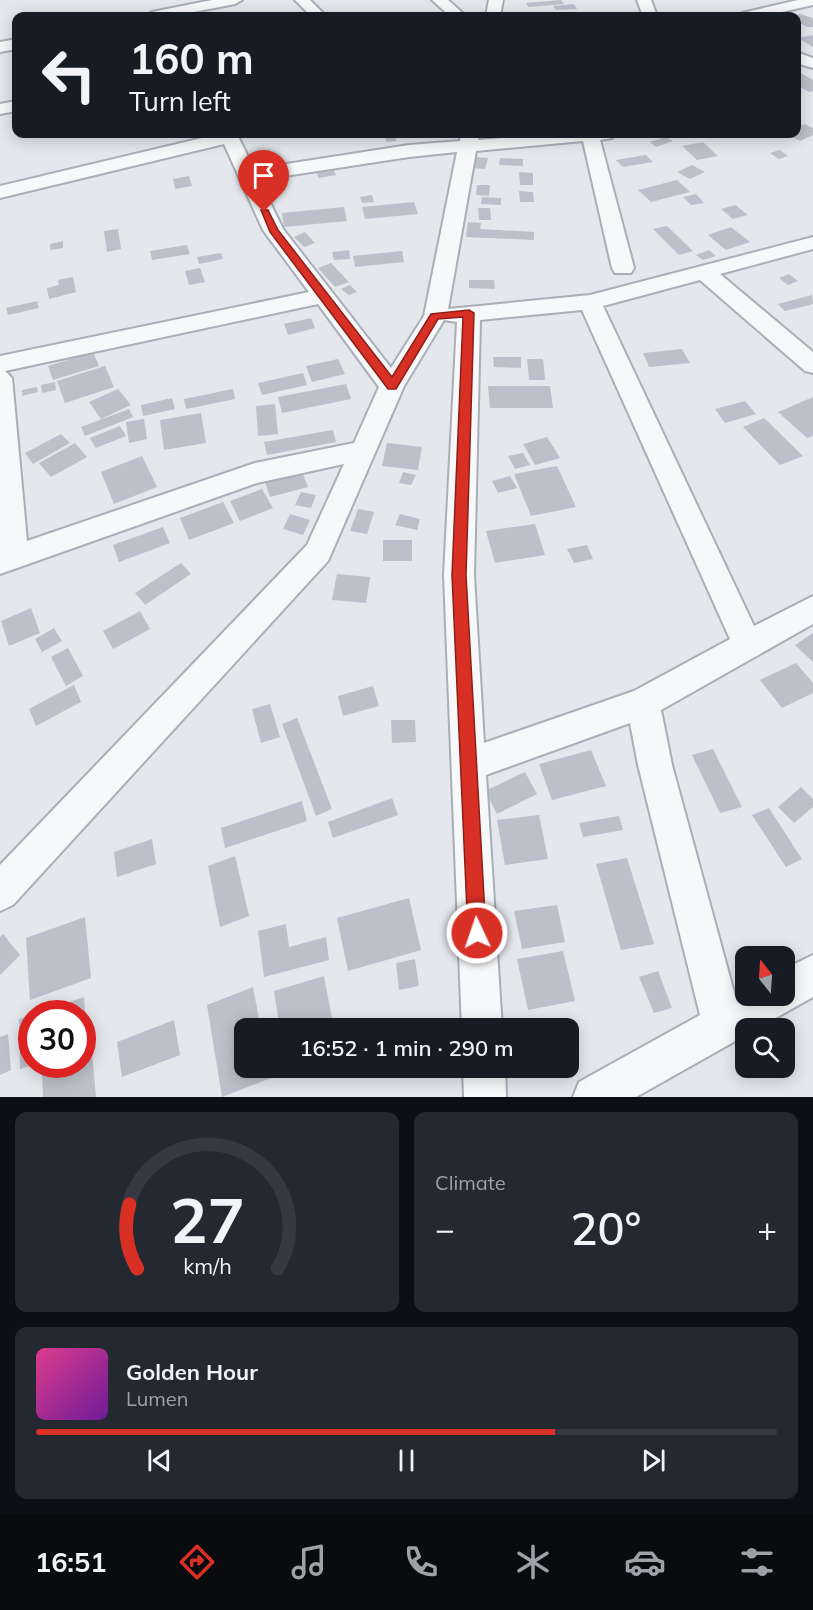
<!DOCTYPE html>
<html lang="en">
<head>
<meta charset="utf-8">
<style>
	body { margin:0; font-family:Mulish,sans-serif; background:#242831; color:#f1f3f6; height:100vh; display:flex; flex-direction:column; font-size:22px; white-space:nowrap }
	* { box-sizing:border-box; margin:0 }
	p { font-size:20px; color:#9ea1a6 }
	.icon { flex:none; width:33px; height:33px; fill:none; stroke:currentColor; stroke-width:2; stroke-linecap:round; stroke-linejoin:round }
	.map { position:relative; height:1097px; overflow:hidden }
	.sheet { display:flex; flex-direction:column; gap:15px; padding:15px; background:#0d0f14; flex:1 }
	.sheet>* { flex:none }
	.banner { position:absolute; left:12px; top:12px; width:789px; height:126px; border-radius:12px; box-shadow:0 3px 15px #0003; background:#171b24; color:#f1f3f6; overflow:hidden }
	.needle { width:39px; rotate:343deg }
	.buttons { position:absolute; left:735px; top:946px; display:grid; gap:12px }
	.buttons a { display:grid; place-items:center; width:60px; height:60px; border-radius:12px; background:#171b24; box-shadow:0 3px 15px #0003; font-size:30px }
	.speed { position:absolute; left:18px; top:1000px; display:flex; gap:12px; font-size:30px; font-weight:700; text-align:center }
	.speed>* { display:grid; place-content:center; width:78px; height:78px; border-radius:50%; background:#171b24; box-shadow:0 3px 15px #0003; line-height:1 }
	.speed .limit { border:9px solid #d22; background:#fff; color:#111 }
	.pin { position:absolute; display:grid; place-items:center; width:51px; height:51px; color:#fff; margin:-62px -26px; border-radius:50% 50% 50% 0; rotate:-45deg; box-shadow:0 0 6px #0007 }
	.pin .icon { rotate:45deg }
	.me { position:absolute; width:66px; margin:-33px; rotate:357deg; stroke-linejoin:round; filter:drop-shadow(0 0 4px #0008) }
	.turn { display:flex; align-items:center; gap:21px; height:126px; padding:0 18px; font-size:27px }
	.turn .icon { width:78px; height:78px; stroke-width:2.5 }
	.turn b { display:block; font-size:42px; line-height:51px }
	.big { font-size:45px; font-weight:600; line-height:1.1 }
	.sheet .widget { flex:1; display:flex; flex-direction:column; justify-content:center; gap:9px; min-width:0; padding:0 21px; border-radius:12px; background:#242831 }
	.sheet .dial { align-items:center; gap:0 }
	.dial svg { height:156px; overflow:visible; fill:none; stroke:#363941; stroke-width:7; stroke-linecap:round; text-anchor:middle }
	.dial text { fill:#f1f3f6; stroke:none }
	.song { display:flex; align-items:center; gap:18px }
	.cover { width:72px; height:72px; border-radius:9px; background:linear-gradient(135deg,hsl(330 70% 55%),hsl(280 70% 35%)) }
	.played { height:6px; border-radius:3px; background:linear-gradient(90deg,#d93025 70%,#363941 70%) }
	.keys { display:flex; justify-content:space-around; direction:ltr }
	.heat { display:flex; justify-content:space-between; align-items:center; font-size:33px; direction:ltr }
	.sheet .tiles { flex:1; display:grid; gap:15px; grid-template-columns:1fr 1fr }
	.widget:last-child { grid-column:span 2 }
	.trip { position:absolute; left:234px; top:1018px; width:345px; height:60px; border-radius:12px; background:#171b24; box-shadow:0 3px 15px #0003; font-weight:600; line-height:60px; text-align:center }
	.dock { display:flex; height:96px; justify-content:space-around; align-items:center; background:#090b0e; color:#9ea1a6 }
	.dock .icon { width:42px; height:42px }
	.dock .current { color:#d93025 }
	.dock b { font-size:27px; color:#f1f3f6 }
	.map>svg:first-child { display:block }
	.building { fill:#bbc0ca }
	.lines { fill:none; stroke-linecap:round; stroke-linejoin:round }
	.street-casing { stroke:#a9aeb7; stroke-width:4 }
	.street { fill:#f7f8fa; fill-rule:evenodd }
	.route { fill:#d93025; stroke:#8d1f18; stroke-width:1.5 }
</style>
</head>
<body>
<div class="map">
<svg width="813" height="1097" viewBox="0 0 813 1097">
	<rect width="100%" height="100%" fill="#e4e7ec"/>
	<path class="building" d="M561 0 564 4 528 7 526 3Z
		M574 4 577 9 556 10 553 6Z
		M800 14 813 18V27H807L796 21V16H790Z
		M813 35V47L798 38Z
		M799 72 813 80V91L809 92 796 85Z
		M805 124 813 128V135L800 141 787 134H796V127Z
		M383 134H393L397 141 387 142Z
		M666 137 673 141 656 147 650 142Z
		M703 142 718 156 697 160 682 146Z
		M780 150 788 156 779 159 770 153Z
		M646 155 653 162 623 167 616 160Z
		M475 157 488 158 485 169 472 168Z
		M500 158 523 159V166L499 165Z
		M692 165 705 172 690 179 677 172Z
		M333 169 336 175 319 178 316 172Z
		M519 172 533 173V185H520Z
		M189 176 192 186 175 189 173 179Z
		M677 180 690 192 651 202 638 190Z
		M477 185H490L489 196 476 195Z
		M519 191 533 192 534 202H520Z
		M696 194 704 203 691 205 683 197Z
		M372 195 374 202 362 203 360 197Z
		M482 197 501 198V205L481 204Z
		M414 202 418 214 365 219 362 207Z
		M735 205 748 215 733 219 721 209Z
		M344 207 347 221 284 227 282 213Z
		M478 208H490L491 220H479Z
		M468 222 481 223 480 229 534 232V240L466 237Z
		M667 226 693 251 679 255 653 229Z
		M731 227 750 242 726 250 708 235Z
		M118 229 121 249 107 252 104 231Z
		M305 232 315 243 304 247 294 237Z
		M63 241V248L50 250V244Z
		M187 245 190 254 152 260 150 251Z
		M349 250 350 259 334 260 332 252Z
		M709 250 716 256 703 260 696 255Z
		M402 251 404 262 355 267 353 256Z
		M221 253 223 259 199 264 197 257Z
		M331 263 349 282 335 287 318 268Z
		M200 268 205 282 189 285 185 271Z
		M789 274 798 281 788 285 779 278Z
		M73 277 76 292 49 299 47 288 59 285 58 280Z
		M469 280H494L495 289 469 288Z
		M350 285 357 292 349 295 341 289Z
		M812 295 813 304 785 311 778 304Z
		M37 301 39 308 8 315 6 308Z
		M311 318 315 328 288 335 284 324Z
		M682 349 690 363 649 367 643 353Z
		M93 352 99 366 53 380 48 366Z
		M493 357H521V368L494 367Z
		M338 359 345 374 312 382 306 366Z
		M527 359H543L545 380H529Z
		M105 366 114 387 65 403 57 381Z
		M303 373 307 385 262 395 258 383Z
		M55 382 56 390 42 393 41 385Z
		M346 384 351 399 282 413 278 397Z
		M488 386H550L553 408H490Z
		M37 387 38 392 22 396V390Z
		M118 389 131 405 101 419 89 402Z
		M233 389 235 399 186 409 184 399Z
		M813 397V436L807 438 778 412Z
		M172 398 175 409 143 416 141 405Z
		M745 401 756 414 725 423 715 409Z
		M275 404 278 434 258 436 256 406Z
		M129 409 133 417 85 436 81 427Z
		M201 413 206 443 164 450 160 420Z
		M764 418 803 456 780 465 743 427Z
		M144 419 147 439 129 443 126 422Z
		M120 426 126 436 96 448 90 438Z
		M333 430 336 442 267 455 264 442Z
		M61 434 70 443 33 464 25 453Z
		M547 437 560 458 535 465 523 444Z
		M75 443 87 457 51 477 39 463Z
		M387 443 422 447 418 470 382 466Z
		M523 453 530 465 515 469 508 456Z
		M142 456 157 487 114 504 101 472Z
		M557 466 576 507 531 516 514 474Z
		M302 472 308 487 270 497 265 482Z
		M403 472 416 475 411 485 399 483Z
		M510 476 517 488 498 493 492 481Z
		M262 489 273 508 240 521 230 501Z
		M301 492 316 495 311 508 295 505Z
		M223 502 234 523 189 540 180 518Z
		M358 509 374 512 367 534 350 531Z
		M290 514 310 520 303 535 283 529Z
		M400 514 420 519 417 530 395 525Z
		M535 524 545 555 495 563 486 531Z
		M163 527 170 543 119 562 113 545Z
		M383 540H412V561H383Z
		M587 545 593 559 574 563 567 549Z
		M181 563 191 574 145 605 135 593Z
		M337 574 370 577 366 603 332 600Z
		M31 608 40 633 9 646 1 621Z
		M140 611 150 629 113 649 103 631Z
		M54 628 62 641 42 652 35 639Z
		M813 633V662L795 645Z
		M68 648 83 676 66 686 51 657Z
		M796 663 813 683V693L782 708 760 680Z
		M74 685 81 702 36 726 29 709Z
		M373 686 379 706 343 716 338 696Z
		M270 704 280 737 261 743 252 709Z
		M297 718 332 809 316 816 282 724Z
		M391 720H415L416 742 392 743Z
		M713 749 742 807 720 813 692 755Z
		M591 750 606 786 552 800 539 764Z
		M525 772 537 794 497 814 485 791Z
		M801 787 813 799V807L794 823 778 807Z
		M392 798 398 815 333 838 328 822Z
		M302 801 307 821 225 848 221 828Z
		M769 808 802 859 786 867 752 815Z
		M539 815 548 859 505 865 497 820Z
		M619 816 623 830 583 837 579 823Z
		M152 839 156 864 117 877 114 852Z
		M235 856 249 916 220 927 208 866Z
		M627 858 654 944 621 950 596 864Z
		M409 898 421 950 348 971 337 918Z
		M557 905 565 942 522 949 514 911Z
		M85 917 91 978 30 1000 26 938Z
		M286 924 289 947 326 937 329 960 264 977 258 931Z
		M3 934 20 955 0 975V937Z
		M563 951 575 1001 528 1010 517 959Z
		M415 959 419 986 399 990 396 963Z
		M658 971 672 1008 654 1013 639 977Z
		M324 976 334 1029H280L274 991Z
		M253 987 261 1029H244V1068H269L271 1078 222 1097 207 1005Z
		M84 997 87 1047 82 1048V1014H34Z
		M32 1015V1065L20 1069 19 1019Z
		M174 1020 180 1055 122 1077 117 1042Z
		M8 1034 11 1070 0 1075V1037Z
		M92 1053 96 1097H43L42 1071 60 1065H82V1057Z"/>
	<g class="lines">
		<g class="street-casing">
			<path id="street" d="M212 0H242L235 4 173 16H145L152 12Z
				M295 0H310L326 16H311Z
				M432 0H448L466 16H450Z
				M489 0H503L500 16H486Z
				M637 0H651L657 16H643Z
				M798 0H813V5L764 16H740L742 13Z
				M16 39V49L0 52V42Z
				M796 52 813 58V68L796 63Z
				M16 101V111L0 114V104Z
				M219 134H237L254 169 409 145 460 141 461 134H479L478 140 549 134H615L612 138 600 140 634 268 631 273H615L612 268 583 141 476 151 448 309 590 295 813 237V249L720 274 813 352V373L805 371 700 280 603 306 754 626 813 596V624L661 710 672 765 735 996 746 990V996H784V969L813 955V997L756 1029H746V1035L636 1097H573L579 1082 700 1015 638 765 630 723 486 775 502 1029H462L444 575 457 322 444 320 404 386 328 561 13 905 0 911V865L307 545 344 464 257 483 0 574V356L309 292 263 230 224 144 0 198V186ZM457 152 424 316 391 368 283 229 259 180 409 157ZM318 304 379 387 354 443 255 463 27 541 12 378 5 371ZM582 310 730 639 634 691 484 743 474 575 480 320Z
				M463 1068H505L506 1097H464Z"/>
		</g>
		<use href="#street" class="street"/>
	</g>
	<path class="route" d="M261 210H268L278 230 392 377 431 314 469 310 474 313 466 575 486 933 483 940 477 942 471 940 468 933 452 575 463 317 438 319 396 389H388L270 232Z"/>
</svg>
<div class="buttons">
<a><svg class="needle" viewBox="-14 -14 28 28"><path d="M0-13l5 13h-10z" fill="#e53935"/><path d="M0 13l5-13h-10z" fill="#9ea1a6"/></svg></a>
<a><svg class="icon" aria-label="search" viewBox="0 0 24 24"><circle cx="10" cy="10" r="6"/><path d="M15 15l6 6"/></svg></a>
</div>
<div class="speed"><div class="limit">30</div></div>
<div class="pin" style="left:264px;top:212px;background:#d93025"><svg class="icon" aria-label="arrive" viewBox="0 0 24 24"><path d="M6 21V4h12l-3 4 3 4H6"/></svg></div>
<svg class="me" style="left:477px;top:933px" viewBox="-20 -20 40 40"><circle r="17" fill="#d93025" stroke="#fff" stroke-width="3"/><path d="M0-11L8 9 0 5-8 9z" fill="#fff"/></svg>
<div class="trip">16:52 · 1 min · 290 m</div>
<div class="banner">
<div class="turn"><svg class="icon" aria-label="left" viewBox="0 0 24 24"><path d="M17 20v-9H6M10 6l-5 5 5 5"/></svg><div><b>160 m</b>Turn left</div></div>
</div>
</div>
<section class="sheet">
<div class="tiles">
<div class="widget dial"><svg viewBox="0 0 100 80">
<path d="M14 69A42 42 0 1 1 86 69"/>
<path d="M14 69A42 42 0 0 1 10 36" stroke="#d93025"/>
<text x="50" y="56" font-size="32" font-weight="700">27</text>
<text x="50" y="72" font-size="11">km/h</text>
</svg></div>
<div class="widget"><p>Climate</p>
<div class="heat"><a>−</a><b class="big">20°</b><a>+</a></div>
</div>
<div class="widget">
<div class="song"><i class="cover"></i><div><b>Golden Hour</b><p>Lumen</p></div></div>
<div class="played"></div>
<div class="keys"><svg class="icon" aria-label="previous" viewBox="0 0 24 24"><path d="M18 5L8 12l10 7zM5 5v14"/></svg><svg class="icon" aria-label="pause" viewBox="0 0 24 24"><path d="M8 5v14M16 5v14"/></svg><svg class="icon" aria-label="next" viewBox="0 0 24 24"><path d="M6 5l10 7-10 7zM19 5v14"/></svg></div>
</div>
</div>
</section>
<nav class="dock">
<b>16:51</b>
<svg class="icon current" aria-label="directions" viewBox="0 0 24 24"><path d="M12 3l9 9-9 9-9-9zM9 14v-3h6M13 9l2 2-2 2"/></svg>
<svg class="icon" aria-label="music" viewBox="0 0 24 24"><path d="M9 18V5l10-2v13"/><circle cx="6" cy="18" r="3"/><circle cx="16" cy="16" r="3"/></svg>
<svg class="icon" aria-label="phone" viewBox="0 0 24 24"><path d="M5 4h4l2 5-3 2q2 4 5 5l2-3 5 2v4C11 20 4 13 5 4z"/></svg>
<svg class="icon" aria-label="climate" viewBox="0 0 24 24"><path d="M12 3v18M4 7l16 10M4 17L20 7"/></svg>
<svg class="icon" aria-label="car" viewBox="0 0 24 24"><path d="M5 17H2v-5l4-1 3-4h7l3 4 3 1v5h-3M9 17h6M6 11h13"/><circle cx="7" cy="17" r="2"/><circle cx="17" cy="17" r="2"/></svg>
<svg class="icon" aria-label="filters" viewBox="0 0 24 24"><path d="M4 7h16M4 17h16"/><circle cx="9" cy="7" r="2"/><circle cx="15" cy="17" r="2"/></svg>
</nav>
</body>
</html>
